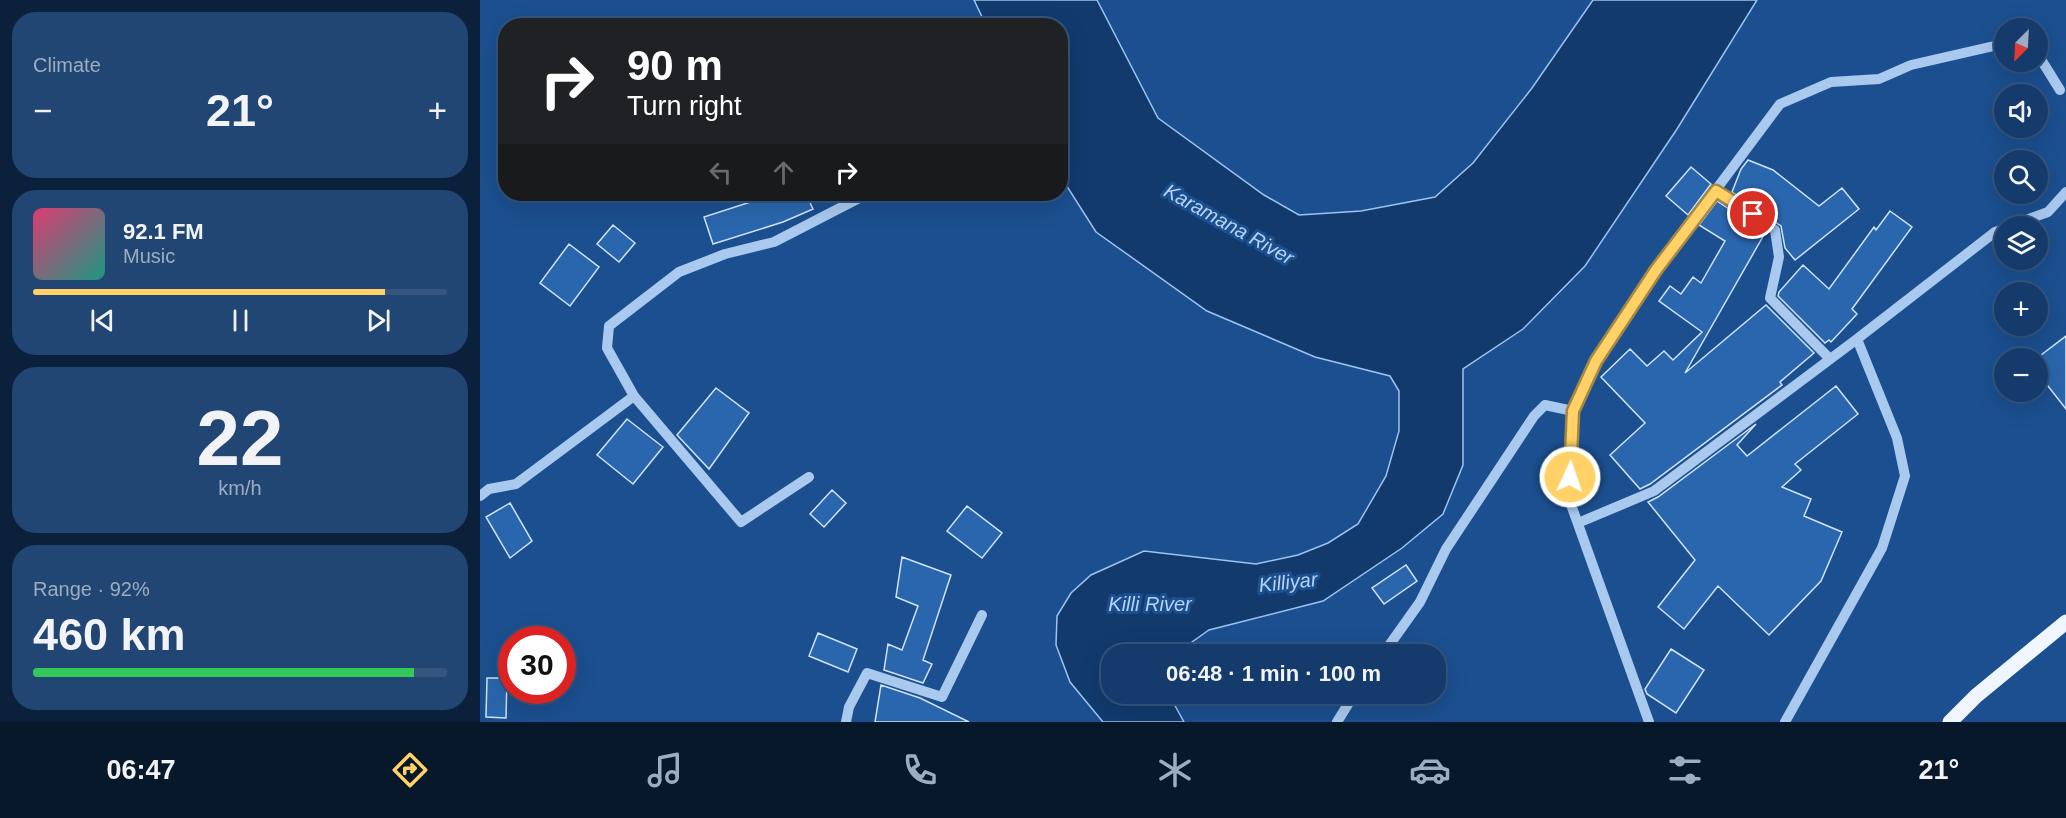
<!DOCTYPE html>
<html lang="en">
<head>
<meta charset="utf-8">
<style>
	body { margin:0; font-family:Helvetica,sans-serif; background:#214673; color:#f1f3f6; height:100vh; display:flex; flex-direction:column; font-size:22px; white-space:nowrap }
	* { box-sizing:border-box; margin:0 }
	p { font-size:20px; color:#9dadc1 }
	.icon { flex:none; width:33px; height:33px; fill:none; stroke:currentColor; stroke-width:2; stroke-linecap:round; stroke-linejoin:round }
	.map { position:relative; flex:1; overflow:hidden }
	.drawer { display:flex; flex-direction:column; gap:12px; padding:12px; background:#0b203b; width:480px }
	.drawer>* { flex:none }
	.guide { position:absolute; left:18px; top:18px; width:570px; height:183px; border-radius:24px; box-shadow:0 6px 24px #0002,0 0 0 2px #33557e; background:#202124; color:#fff; overflow:hidden }
	.needle { width:39px; rotate:204deg }
	.fabs { position:absolute; left:1514px; top:18px; display:grid; gap:12px }
	.fabs a { display:grid; place-items:center; width:54px; height:54px; border-radius:50%; background:#143b6b; box-shadow:0 6px 24px #0002,0 0 0 2px #33557e; font-size:30px }
	.speed { position:absolute; left:18px; top:626px; display:flex; gap:12px; font-size:30px; font-weight:700; text-align:center }
	.speed>* { display:grid; place-content:center; width:78px; height:78px; border-radius:50%; background:#143b6b; box-shadow:0 6px 24px #0002,0 0 0 2px #33557e; line-height:1 }
	.speed .limit { border:9px solid #d22; background:#fff; color:#111 }
	.pin { position:absolute; display:grid; place-items:center; width:51px; height:51px; color:#fff; margin:-26px; border:3px solid #fff; border-radius:50%; box-shadow:0 2px 6px #0007 }
	.me { position:absolute; width:66px; margin:-33px; rotate:3deg; stroke-linejoin:round; filter:drop-shadow(0 0 4px #0008) }
	.turn { display:flex; align-items:center; gap:21px; height:126px; padding:0 30px; font-size:27px }
	.turn .icon { width:78px; height:78px; stroke-width:2.5 }
	.turn b { display:block; font-size:42px; line-height:51px }
	.lanes { display:flex; align-items:center; height:57px; padding:0 30px; background:#0003; justify-content:center; gap:30px; direction:ltr }
	.lanes .off { opacity:.35 }
	.big { font-size:45px; font-weight:700; line-height:1.1 }
	.drawer .tile { flex:1; display:flex; flex-direction:column; justify-content:center; gap:9px; min-width:0; padding:0 21px; border-radius:24px; background:#214673 }
	.drawer .dial { align-items:center; gap:0 }
	.dial b { font-size:78px; line-height:1 }
	.song { display:flex; align-items:center; gap:18px }
	.cover { width:72px; height:72px; border-radius:9px; background:linear-gradient(135deg,hsl(340 70% 55%),hsl(170 70% 35%)) }
	.played { height:6px; border-radius:3px; background:linear-gradient(90deg,#ffd166 85%,#33557e 85%) }
	.keys { display:flex; justify-content:space-around; direction:ltr }
	.heat { display:flex; justify-content:space-between; align-items:center; font-size:33px; direction:ltr }
	.charge { height:9px; border-radius:4px; background:linear-gradient(90deg,#34c759 92%,#33557e 0) }
	.trip { position:absolute; left:621px; top:644px; width:345px; height:60px; border-radius:24px; background:#143b6b; box-shadow:0 6px 24px #0002,0 0 0 2px #33557e; font-weight:700; line-height:60px; text-align:center }
	.menu { display:flex; height:96px; justify-content:space-around; align-items:center; background:#08182b; color:#9dadc1 }
	.menu .icon { width:42px; height:42px }
	.menu .selected { color:#ffd166 }
	.menu b { font-size:27px; color:#f1f3f6 }
	main { display:flex; flex:1; min-height:0 }
	.map>svg:first-child { display:block }
	.water { fill:#123a6d; stroke:#9cc4f0; stroke-width:1.5 }
	.building { fill:#2a66ad; stroke:#cfe3fa; stroke-width:1.5 }
	.lines { fill:none; stroke-linecap:round; stroke-linejoin:round }
	.minor { stroke:#a9c9ee; stroke-width:10 }
	.major { stroke:#f0f6ff; stroke-width:15 }
	.route-casing { stroke:#a68842; stroke-width:15 }
	.route { stroke:#ffd166; stroke-width:10 }
	.labels { text-anchor:middle; dominant-baseline:central; stroke-width:6; stroke-linejoin:round; paint-order:stroke }
	.water-label { font-size:20px; font-style:italic; fill:#b5d3f5; stroke:#1b4f8f }
</style>
</head>
<body>
<main>
<section class="drawer">
<div class="tile"><p>Climate</p>
<div class="heat"><a>−</a><b class="big">21°</b><a>+</a></div>
</div>
<div class="tile">
<div class="song"><i class="cover"></i><div><b>92.1 FM</b><p>Music</p></div></div>
<div class="played"></div>
<div class="keys"><svg class="icon" aria-label="previous" viewBox="0 0 24 24"><path d="M18 5L8 12l10 7zM5 5v14"/></svg><svg class="icon" aria-label="pause" viewBox="0 0 24 24"><path d="M8 5v14M16 5v14"/></svg><svg class="icon" aria-label="next" viewBox="0 0 24 24"><path d="M6 5l10 7-10 7zM19 5v14"/></svg></div>
</div>
<div class="tile dial"><b>22</b><p>km/h</p></div>
<div class="tile"><p>Range · 92%</p><b class="big">460 km</b><div class="charge"></div></div>
</section>
<div class="map">
<svg width="1586" height="722" viewBox="0 0 1586 722">
	<rect width="100%" height="100%" fill="#1b4f8f"/>
	<path class="water" d="M494 0H617L678 118 784 195 819 215 881 211 955 197 993 163 1052 88 1113 0H1277L1197 129 1105 266 1043 329 983 369V465L963 514 922 548 843 601 729 630 705 647 700 654H632V693H688L704 722H623L590 682 576 645 577 616 591 593 611 575 664 551 776 564 818 555 848 543 878 524 906 476 919 431V391L910 376 835 357 727 311 616 232 581 177 580 26 506 25Z"/>
	<path class="building" d="M1268 160 1293 170 1339 206 1362 188 1379 209 1315 260 1305 248 1301 226 1252 192 1261 169Z
		M1211 167 1231 184 1208 215 1186 196Z
		M284 194H326L333 209 303 222 233 244 224 217 286 197Z
		M1237 201 1285 233 1205 373 1286 305 1334 353 1300 382 1302 385 1170 484 1160 489 1130 455 1165 423 1121 377 1150 349 1167 366 1184 351 1193 360 1222 332 1179 301 1190 286 1201 294 1213 277 1221 283 1245 241 1219 225Z
		M1410 211 1432 227 1372 309 1377 314 1351 342 1349 340 1345 343 1298 296 1299 292 1323 265 1349 289 1394 227 1396 230Z
		M133 225 155 243 139 262 117 244Z
		M89 244 119 267 90 306 60 283Z
		M1586 336V409L1557 372V358Z
		M1356 386 1378 414 1315 464 1321 470 1302 487 1331 499 1324 516 1362 532 1341 581 1289 635 1238 586 1204 629 1178 607 1215 560 1168 502 1178 497 1276 424 1257 445 1267 456Z
		M236 388 269 413 229 469 197 435Z
		M147 419 183 447 153 484 117 455Z
		M352 490 366 503 344 527 330 514Z
		M30 503 52 541 30 558 6 517Z
		M487 506 522 533 502 558 467 531Z
		M422 557 471 575 443 660 452 664 443 683 404 670 408 644 422 650 438 606 416 597Z
		M926 565 937 581 904 604 892 588Z
		M338 633 377 649 368 672 329 656Z
		M1191 649 1224 670 1196 713 1167 694 1165 689Z
		M7 678H27L26 718 6 717Z
		M401 685 440 698 489 722H395Z"/>
	<g class="lines">
		<path class="minor" d="M1557 53 1580 90
			M1236 191 1295 230 1299 257 1290 298 1350 359
			M1529 226 1568 212 1586 192
			M154 396 127 348 129 326 199 272 245 254 294 242 387 194
			M1093 411 1089 499 1169 722
			M0 496 9 489 36 484 154 396 261 522 329 477
			M1098 523 1174 491 1377 339
			M903 654 940 602 966 549 1054 416 1065 405 1093 411 1116 361 1176 270 1300 104 1351 82 1399 79 1431 65 1514 46 1524 41
			M366 722 369 707 387 673 462 697 502 615
			M857 722 875 693
			M1305 722 1402 548 1425 476 1417 438 1377 339 1515 232 1524 229"/>
		<path class="major" d="M1470 722 1496 696 1586 622"/>
	</g>
	<g class="lines">
		<g class="route-casing">
			<path id="route" d="M1090 477 1093 411 1116 361 1176 270 1236 191 1273 214"/>
		</g>
		<use href="#route" class="route"/>
	</g>
	<g class="labels">
		<g class="water-label">
			<text transform="translate(749 224) rotate(29)">Karamana River</text>
			<text transform="translate(808 582) rotate(-6)">Killiyar</text>
			<text x="670" y="604">Killi River</text>
		</g>
	</g>
</svg>
<div class="fabs">
<a><svg class="needle" viewBox="-14 -14 28 28"><path d="M0-13l5 13h-10z" fill="#e53935"/><path d="M0 13l5-13h-10z" fill="#9dadc1"/></svg></a>
<a><svg class="icon" aria-label="sound" viewBox="0 0 24 24"><path d="M4 9h4l5-4v14l-5-4H4zM17 9q2 3 0 6"/></svg></a>
<a><svg class="icon" aria-label="search" viewBox="0 0 24 24"><circle cx="10" cy="10" r="6"/><path d="M15 15l6 6"/></svg></a>
<a><svg class="icon" aria-label="layers" viewBox="0 0 24 24"><path d="M12 4l9 5-9 5-9-5zM3 14l9 5 9-5"/></svg></a>
<a>+</a>
<a>−</a>
</div>
<div class="speed"><div class="limit">30</div></div>
<div class="pin" style="left:1273px;top:214px;background:#d93025"><svg class="icon" aria-label="arrive" viewBox="0 0 24 24"><path d="M6 21V4h12l-3 4 3 4H6"/></svg></div>
<svg class="me" style="left:1090px;top:477px" viewBox="-20 -20 40 40"><circle r="17" fill="#ffd166" stroke="#fff" stroke-width="3"/><path d="M0-11L8 9 0 5-8 9z" fill="#fff"/></svg>
<div class="trip">06:48 · 1 min · 100 m</div>
<div class="guide">
<div class="turn"><svg class="icon" aria-label="right" viewBox="0 0 24 24"><path d="M7 20v-9h11M14 6l5 5-5 5"/></svg><div><b>90 m</b>Turn right</div></div>
<div class="lanes"><svg class="icon off" aria-label="left" viewBox="0 0 24 24"><path d="M17 20v-9H6M10 6l-5 5 5 5"/></svg><svg class="icon off" aria-label="ahead" viewBox="0 0 24 24"><path d="M12 20V5M6 11l6-6 6 6"/></svg><svg class="icon" aria-label="right" viewBox="0 0 24 24"><path d="M7 20v-9h11M14 6l5 5-5 5"/></svg></div>
</div>
</div>
</main>
<nav class="menu">
<b>06:47</b>
<svg class="icon selected" aria-label="directions" viewBox="0 0 24 24"><path d="M12 3l9 9-9 9-9-9zM9 14v-3h6M13 9l2 2-2 2"/></svg>
<svg class="icon" aria-label="music" viewBox="0 0 24 24"><path d="M9 18V5l10-2v13"/><circle cx="6" cy="18" r="3"/><circle cx="16" cy="16" r="3"/></svg>
<svg class="icon" aria-label="phone" viewBox="0 0 24 24"><path d="M5 4h4l2 5-3 2q2 4 5 5l2-3 5 2v4C11 20 4 13 5 4z"/></svg>
<svg class="icon" aria-label="climate" viewBox="0 0 24 24"><path d="M12 3v18M4 7l16 10M4 17L20 7"/></svg>
<svg class="icon" aria-label="car" viewBox="0 0 24 24"><path d="M5 17H2v-5l4-1 3-4h7l3 4 3 1v5h-3M9 17h6M6 11h13"/><circle cx="7" cy="17" r="2"/><circle cx="17" cy="17" r="2"/></svg>
<svg class="icon" aria-label="filters" viewBox="0 0 24 24"><path d="M4 7h16M4 17h16"/><circle cx="9" cy="7" r="2"/><circle cx="15" cy="17" r="2"/></svg>
<b>21°</b>
</nav>
</body>
</html>
